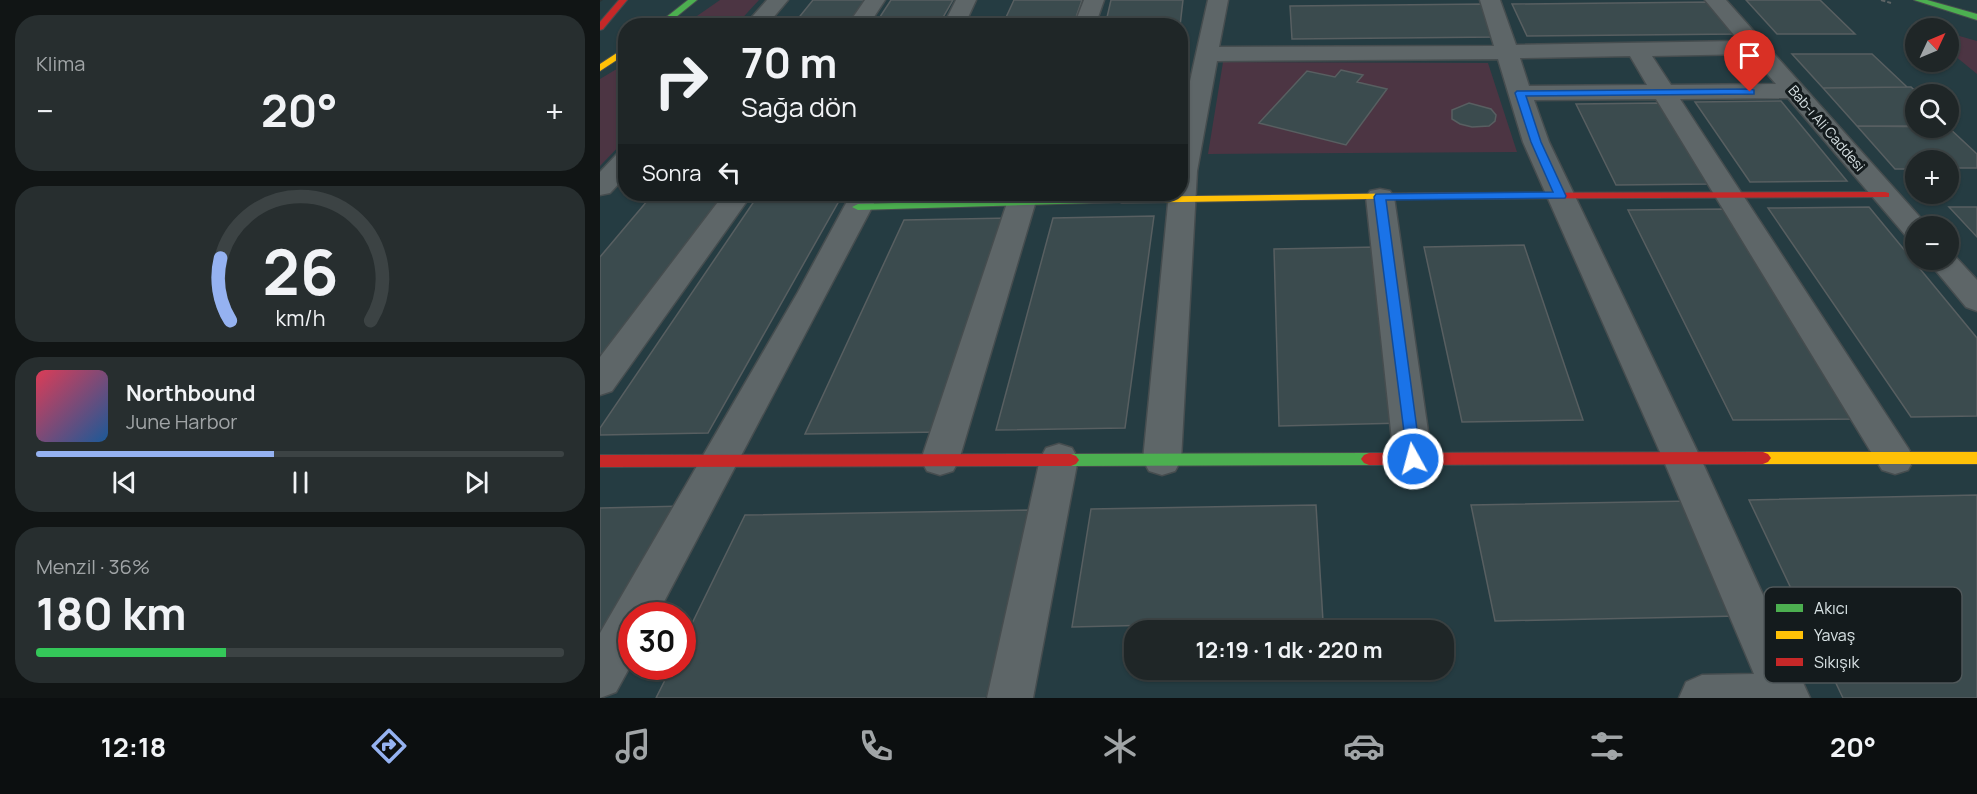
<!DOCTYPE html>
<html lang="tr">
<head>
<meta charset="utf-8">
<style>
	body { margin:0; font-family:Manrope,sans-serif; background:#272e2f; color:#f1f3f6; height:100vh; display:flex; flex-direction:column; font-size:22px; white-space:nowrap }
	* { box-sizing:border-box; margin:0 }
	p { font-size:20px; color:#a1a5a7 }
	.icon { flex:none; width:33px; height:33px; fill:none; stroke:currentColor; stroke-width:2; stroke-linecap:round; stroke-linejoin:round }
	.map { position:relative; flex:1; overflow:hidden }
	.sheet { display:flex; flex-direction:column; gap:15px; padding:15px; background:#111515; width:600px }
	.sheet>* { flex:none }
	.guide { position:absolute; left:18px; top:18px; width:570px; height:183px; border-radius:24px; box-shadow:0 2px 4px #0004,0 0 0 2px #3c4344; background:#1f2627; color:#f1f3f6; overflow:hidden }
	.needle { width:39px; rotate:46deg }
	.buttons { position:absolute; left:1305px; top:18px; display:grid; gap:12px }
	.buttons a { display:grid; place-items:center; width:54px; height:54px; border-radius:50%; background:#1f2627; box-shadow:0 2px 4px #0004,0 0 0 2px #3c4344; font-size:30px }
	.speed { position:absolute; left:18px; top:602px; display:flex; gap:12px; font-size:30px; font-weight:700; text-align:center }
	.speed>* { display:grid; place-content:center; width:78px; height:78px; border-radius:50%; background:#1f2627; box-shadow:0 2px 4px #0004,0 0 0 2px #3c4344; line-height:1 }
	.speed .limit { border:9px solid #d22; background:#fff; color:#111 }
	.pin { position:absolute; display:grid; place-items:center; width:51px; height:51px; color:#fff; margin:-62px -26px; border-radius:50% 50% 50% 0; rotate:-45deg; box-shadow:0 0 6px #0007 }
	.pin .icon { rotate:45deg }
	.me { position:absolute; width:66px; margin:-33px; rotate:353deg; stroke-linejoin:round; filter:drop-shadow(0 0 4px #0008) }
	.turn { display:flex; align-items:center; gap:21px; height:126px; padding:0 24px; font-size:27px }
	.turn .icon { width:78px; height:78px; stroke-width:2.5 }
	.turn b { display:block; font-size:42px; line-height:51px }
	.then { display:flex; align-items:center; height:57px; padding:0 24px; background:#0003; gap:12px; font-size:22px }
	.big { font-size:45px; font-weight:700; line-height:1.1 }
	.sheet .card { flex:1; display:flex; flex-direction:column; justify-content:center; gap:9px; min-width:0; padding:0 21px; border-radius:24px; background:#272e2f }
	.sheet .dial { align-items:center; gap:0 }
	.dial svg { height:156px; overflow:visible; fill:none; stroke:#3c4344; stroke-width:7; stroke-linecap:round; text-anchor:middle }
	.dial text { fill:#f1f3f6; stroke:none }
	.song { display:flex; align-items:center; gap:18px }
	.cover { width:72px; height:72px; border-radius:9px; background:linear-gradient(135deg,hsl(350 70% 55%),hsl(210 70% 35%)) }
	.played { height:6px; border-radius:3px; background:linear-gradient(90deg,#95b2f1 45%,#3c4344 45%) }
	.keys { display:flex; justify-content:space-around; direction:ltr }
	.heat { display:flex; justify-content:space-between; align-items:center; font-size:33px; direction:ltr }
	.charge { height:9px; border-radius:4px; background:linear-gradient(90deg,#34c759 36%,#3c4344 0) }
	.trip { position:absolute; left:524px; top:620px; width:330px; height:60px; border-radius:24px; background:#1f2627; box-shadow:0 2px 4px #0004,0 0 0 2px #3c4344; font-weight:700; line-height:60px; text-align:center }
	.menu { display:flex; height:96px; justify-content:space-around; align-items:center; background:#0c0f10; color:#a1a5a7 }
	.menu .icon { width:42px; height:42px }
	.menu .current { color:#95b2f1 }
	.menu b { font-size:27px; color:#f1f3f6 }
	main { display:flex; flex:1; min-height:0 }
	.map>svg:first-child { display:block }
	.built { fill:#253c42; fill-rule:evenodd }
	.green { fill:#4c3543 }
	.building { fill:#3b4b4e; stroke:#585f61; stroke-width:1.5 }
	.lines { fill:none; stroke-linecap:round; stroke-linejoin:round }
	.street-casing { stroke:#464d4f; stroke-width:3 }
	.fast-casing { stroke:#464d4f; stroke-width:2 }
	.slow-casing { stroke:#464d4f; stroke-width:2 }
	.jam-casing { stroke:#464d4f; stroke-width:2 }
	.path { stroke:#5d6465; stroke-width:2; stroke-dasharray:4.5 2; stroke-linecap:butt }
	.street { fill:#5e6668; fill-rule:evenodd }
	.fast { fill:#4caf50; fill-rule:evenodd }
	.slow { fill:#ffc107; fill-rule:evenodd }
	.jam { fill:#c62828; fill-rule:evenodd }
	.route { fill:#1a73e8; stroke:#114b97; stroke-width:1.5 }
	.labels { text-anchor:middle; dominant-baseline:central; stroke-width:6; stroke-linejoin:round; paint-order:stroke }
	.far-street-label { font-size:14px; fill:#d8e2e4; stroke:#141b1d }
	.key { fill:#141b1d; stroke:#4f5759; stroke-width:1.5 }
	.key-label { font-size:16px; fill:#d8e2e4 }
</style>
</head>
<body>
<main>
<section class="sheet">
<div class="card"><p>Klima</p>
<div class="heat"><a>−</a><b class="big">20°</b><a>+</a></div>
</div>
<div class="card dial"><svg viewBox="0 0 100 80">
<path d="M14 69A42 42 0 1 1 86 69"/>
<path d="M14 69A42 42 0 0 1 9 37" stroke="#95b2f1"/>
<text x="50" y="56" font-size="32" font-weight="700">26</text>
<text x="50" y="72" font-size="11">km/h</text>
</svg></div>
<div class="card">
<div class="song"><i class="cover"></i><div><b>Northbound</b><p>June Harbor</p></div></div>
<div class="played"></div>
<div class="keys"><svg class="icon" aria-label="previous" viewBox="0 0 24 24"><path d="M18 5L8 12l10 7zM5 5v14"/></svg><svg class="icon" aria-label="pause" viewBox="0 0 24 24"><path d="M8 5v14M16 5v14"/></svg><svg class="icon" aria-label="next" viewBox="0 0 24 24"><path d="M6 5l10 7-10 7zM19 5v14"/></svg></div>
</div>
<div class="card"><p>Menzil · 36%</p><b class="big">180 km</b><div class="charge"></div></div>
</section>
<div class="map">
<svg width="1377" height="698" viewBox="0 0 1377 698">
	<rect width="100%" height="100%" fill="#293234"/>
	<path class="built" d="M3 0H1377V698H0V2ZM26 26H580V194H26ZM1316 28H1348V62H1316ZM1316 94H1348V128H1316ZM1316 160H1348V194H1316ZM1316 226H1348V260H1316ZM32 615H82V666H32ZM534 630H843V669H534Z"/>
	<path class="green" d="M120 0H159L136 25H84Z
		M1349 33 1377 41V74L1349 51Z
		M623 62 888 63 917 152 608 154Z
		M25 64V140L0 166V79Z"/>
	<path class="building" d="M213 0H270L252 26H192Z
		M291 0H353L338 26H274Z
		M414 0H482L473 26H402Z
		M511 0H583L580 26H505Z
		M1146 0H1220L1255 34H1177Z
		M1111 2 1138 34 927 36 912 4Z
		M884 4 897 37 692 39 690 6Z
		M1192 54H1272L1307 87 1223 88Z
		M741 70 763 75 757 82 787 89 746 145 659 123 707 71 735 77Z
		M1307 87H1311L1319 94H1316V126H1257L1223 88Z
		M1181 101 1247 181 1150 182 1095 102Z
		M869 103 891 109 896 115 895 121 889 126 872 127 860 124 852 119V110Z
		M1060 103 1111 184 1016 185 976 104Z
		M1257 126 1348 127 1377 154V168H1348V160H1316V169H1295Z
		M53 194H131L0 376V257Z
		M159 194H243L108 433 0 435V428Z
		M317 194H418L316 195Z
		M1269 207 1377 338V416L1311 417 1168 208Z
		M1349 207H1377V237Z
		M1127 209 1259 419 1133 420 1028 210Z
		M554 216 525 428 396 430 453 218Z
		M410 218 341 432 205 434 304 220Z
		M924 245 983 420 862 422 824 247Z
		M777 247 804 423 679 426 674 249Z
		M1377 495V698H1243L1149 500Z
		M1091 501 1139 616 895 621 871 505Z
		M716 505 723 621 472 627 491 509Z
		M84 506 0 659V508Z
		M430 510 390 698H56L72 666H82V644L145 515Z"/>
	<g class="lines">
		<g class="street-casing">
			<path id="street" d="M167 0H188L166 26H144Z
				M265 0H285L268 26H247Z
				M356 0H376L364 26H343Z
				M484 0H504L495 26H474Z
				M608 0H628L619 47 894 46 880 0H900L916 45 1139 41 1105 0H1126L1326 224 1328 226H1316V239L1306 236 1188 98 1080 99 1308 448 1314 459 1308 470 1295 474 1282 470 1056 99 934 100 949 142 1101 459 1210 698H1079L1086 682 1102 675 1154 674 1063 459 923 142 898 59 617 61 597 171 581 460 575 471 562 475 549 471 543 460 569 194H580V126ZM1150 54 1176 84 1071 85 1052 56ZM1030 56 1047 85 929 86 920 58Z
				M26 152V176L10 193 0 195V172L17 154Z
				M780 189 790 191 794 197 832 459 826 470 813 474 800 470 794 459 766 197 770 191Z
				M124 194H152L12 391 0 395V357Z
				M251 194H279L57 615H32V663L16 692 0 698V633L198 292Z
				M410 194H438L359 460 353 471 340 475 327 471 321 460Z
				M1348 252 1352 253 1377 280V311L1366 307 1327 260H1348Z
				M459 444 472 448 478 459 433 698H387L440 459 446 448Z"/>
		</g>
		<g class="fast-casing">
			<path id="fast" d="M88 0H97L65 26H55Z
				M1314 0H1327L1377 14V20Z
				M522 197 528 200 526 202 258 210 252 207 258 204Z
				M769 453 774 455 777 459 774 463 769 465 471 466 466 464 463 460 466 456 471 454Z"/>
		</g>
		<g class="slow-casing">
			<path id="slow" d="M26 47V54L0 71V64Z
				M824 193 830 196 828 198 522 203 516 200 522 197Z
				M1163 452H1377V464H1163L1158 462 1155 458 1158 454Z"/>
		</g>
		<g class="jam-casing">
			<path id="jam" d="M19 0H27L3 29 0 30V22Z
				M1285 192 1289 193V197L824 199 818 196 824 193Z
				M1163 452 1168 454 1171 458 1168 462 1163 464 769 465 764 463 761 459 764 455 769 453Z
				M471 454 476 456 479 460 476 464 471 466 0 467V455Z"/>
		</g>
		<path class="path" d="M1281 0 1291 3"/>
		<use href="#street" class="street"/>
		<use href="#fast" class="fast"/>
		<use href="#slow" class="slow"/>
		<use href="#jam" class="jam"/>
	</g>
	<path class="route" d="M1150 89 1154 90V94L926 96 941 142 966 196 965 198 786 200 821 459 818 463 813 465 808 463 774 197 776 194 953 192 931 142 915 93 917 91Z"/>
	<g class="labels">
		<g class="far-street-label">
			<text transform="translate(1227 128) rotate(49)">Bab-ı Ali Caddesi</text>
		</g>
	</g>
	<rect x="1164" y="587" width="198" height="96" rx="9" class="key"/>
	<rect x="1176" y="604" width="27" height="8" fill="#4caf50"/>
	<rect x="1176" y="631" width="27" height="8" fill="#ffc107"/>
	<rect x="1176" y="658" width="27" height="8" fill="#c62828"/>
	<g class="key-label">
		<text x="1214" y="614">Akıcı</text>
		<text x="1214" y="641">Yavaş</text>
		<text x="1214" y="668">Sıkışık</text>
	</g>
</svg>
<div class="buttons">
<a><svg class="needle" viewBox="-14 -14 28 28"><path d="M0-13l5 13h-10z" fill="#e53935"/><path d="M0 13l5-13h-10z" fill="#a1a5a7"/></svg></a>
<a><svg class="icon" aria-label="search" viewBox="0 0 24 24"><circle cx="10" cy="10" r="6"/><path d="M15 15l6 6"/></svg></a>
<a>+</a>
<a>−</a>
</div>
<div class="speed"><div class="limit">30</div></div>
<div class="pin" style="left:1150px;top:92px;background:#d93025"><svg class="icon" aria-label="arrive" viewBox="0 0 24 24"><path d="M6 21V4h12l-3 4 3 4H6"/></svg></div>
<svg class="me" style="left:813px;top:459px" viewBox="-20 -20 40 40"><circle r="17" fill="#1a73e8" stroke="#fff" stroke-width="3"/><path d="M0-11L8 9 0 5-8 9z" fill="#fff"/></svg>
<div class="trip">12:19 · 1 dk · 220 m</div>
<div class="guide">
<div class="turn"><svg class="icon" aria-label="right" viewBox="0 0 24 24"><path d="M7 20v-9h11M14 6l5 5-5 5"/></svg><div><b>70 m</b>Sağa dön</div></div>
<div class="then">Sonra<svg class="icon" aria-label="left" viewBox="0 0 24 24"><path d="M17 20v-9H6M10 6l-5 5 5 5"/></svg></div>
</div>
</div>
</main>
<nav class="menu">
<b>12:18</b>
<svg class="icon current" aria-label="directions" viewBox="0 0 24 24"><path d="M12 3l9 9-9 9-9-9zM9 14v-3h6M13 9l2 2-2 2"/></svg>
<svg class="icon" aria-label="music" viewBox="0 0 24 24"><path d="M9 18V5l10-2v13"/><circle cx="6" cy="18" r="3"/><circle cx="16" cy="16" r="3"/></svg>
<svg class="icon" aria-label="phone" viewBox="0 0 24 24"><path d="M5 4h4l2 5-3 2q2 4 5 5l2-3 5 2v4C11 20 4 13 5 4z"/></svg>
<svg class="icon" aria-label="climate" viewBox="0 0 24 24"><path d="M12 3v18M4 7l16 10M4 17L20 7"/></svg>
<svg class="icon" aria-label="car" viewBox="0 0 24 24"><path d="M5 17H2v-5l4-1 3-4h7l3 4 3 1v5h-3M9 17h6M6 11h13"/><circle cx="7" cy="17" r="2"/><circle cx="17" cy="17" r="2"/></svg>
<svg class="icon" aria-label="filters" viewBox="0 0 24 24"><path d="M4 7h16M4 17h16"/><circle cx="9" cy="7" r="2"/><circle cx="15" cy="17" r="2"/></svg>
<b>20°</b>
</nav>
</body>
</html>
